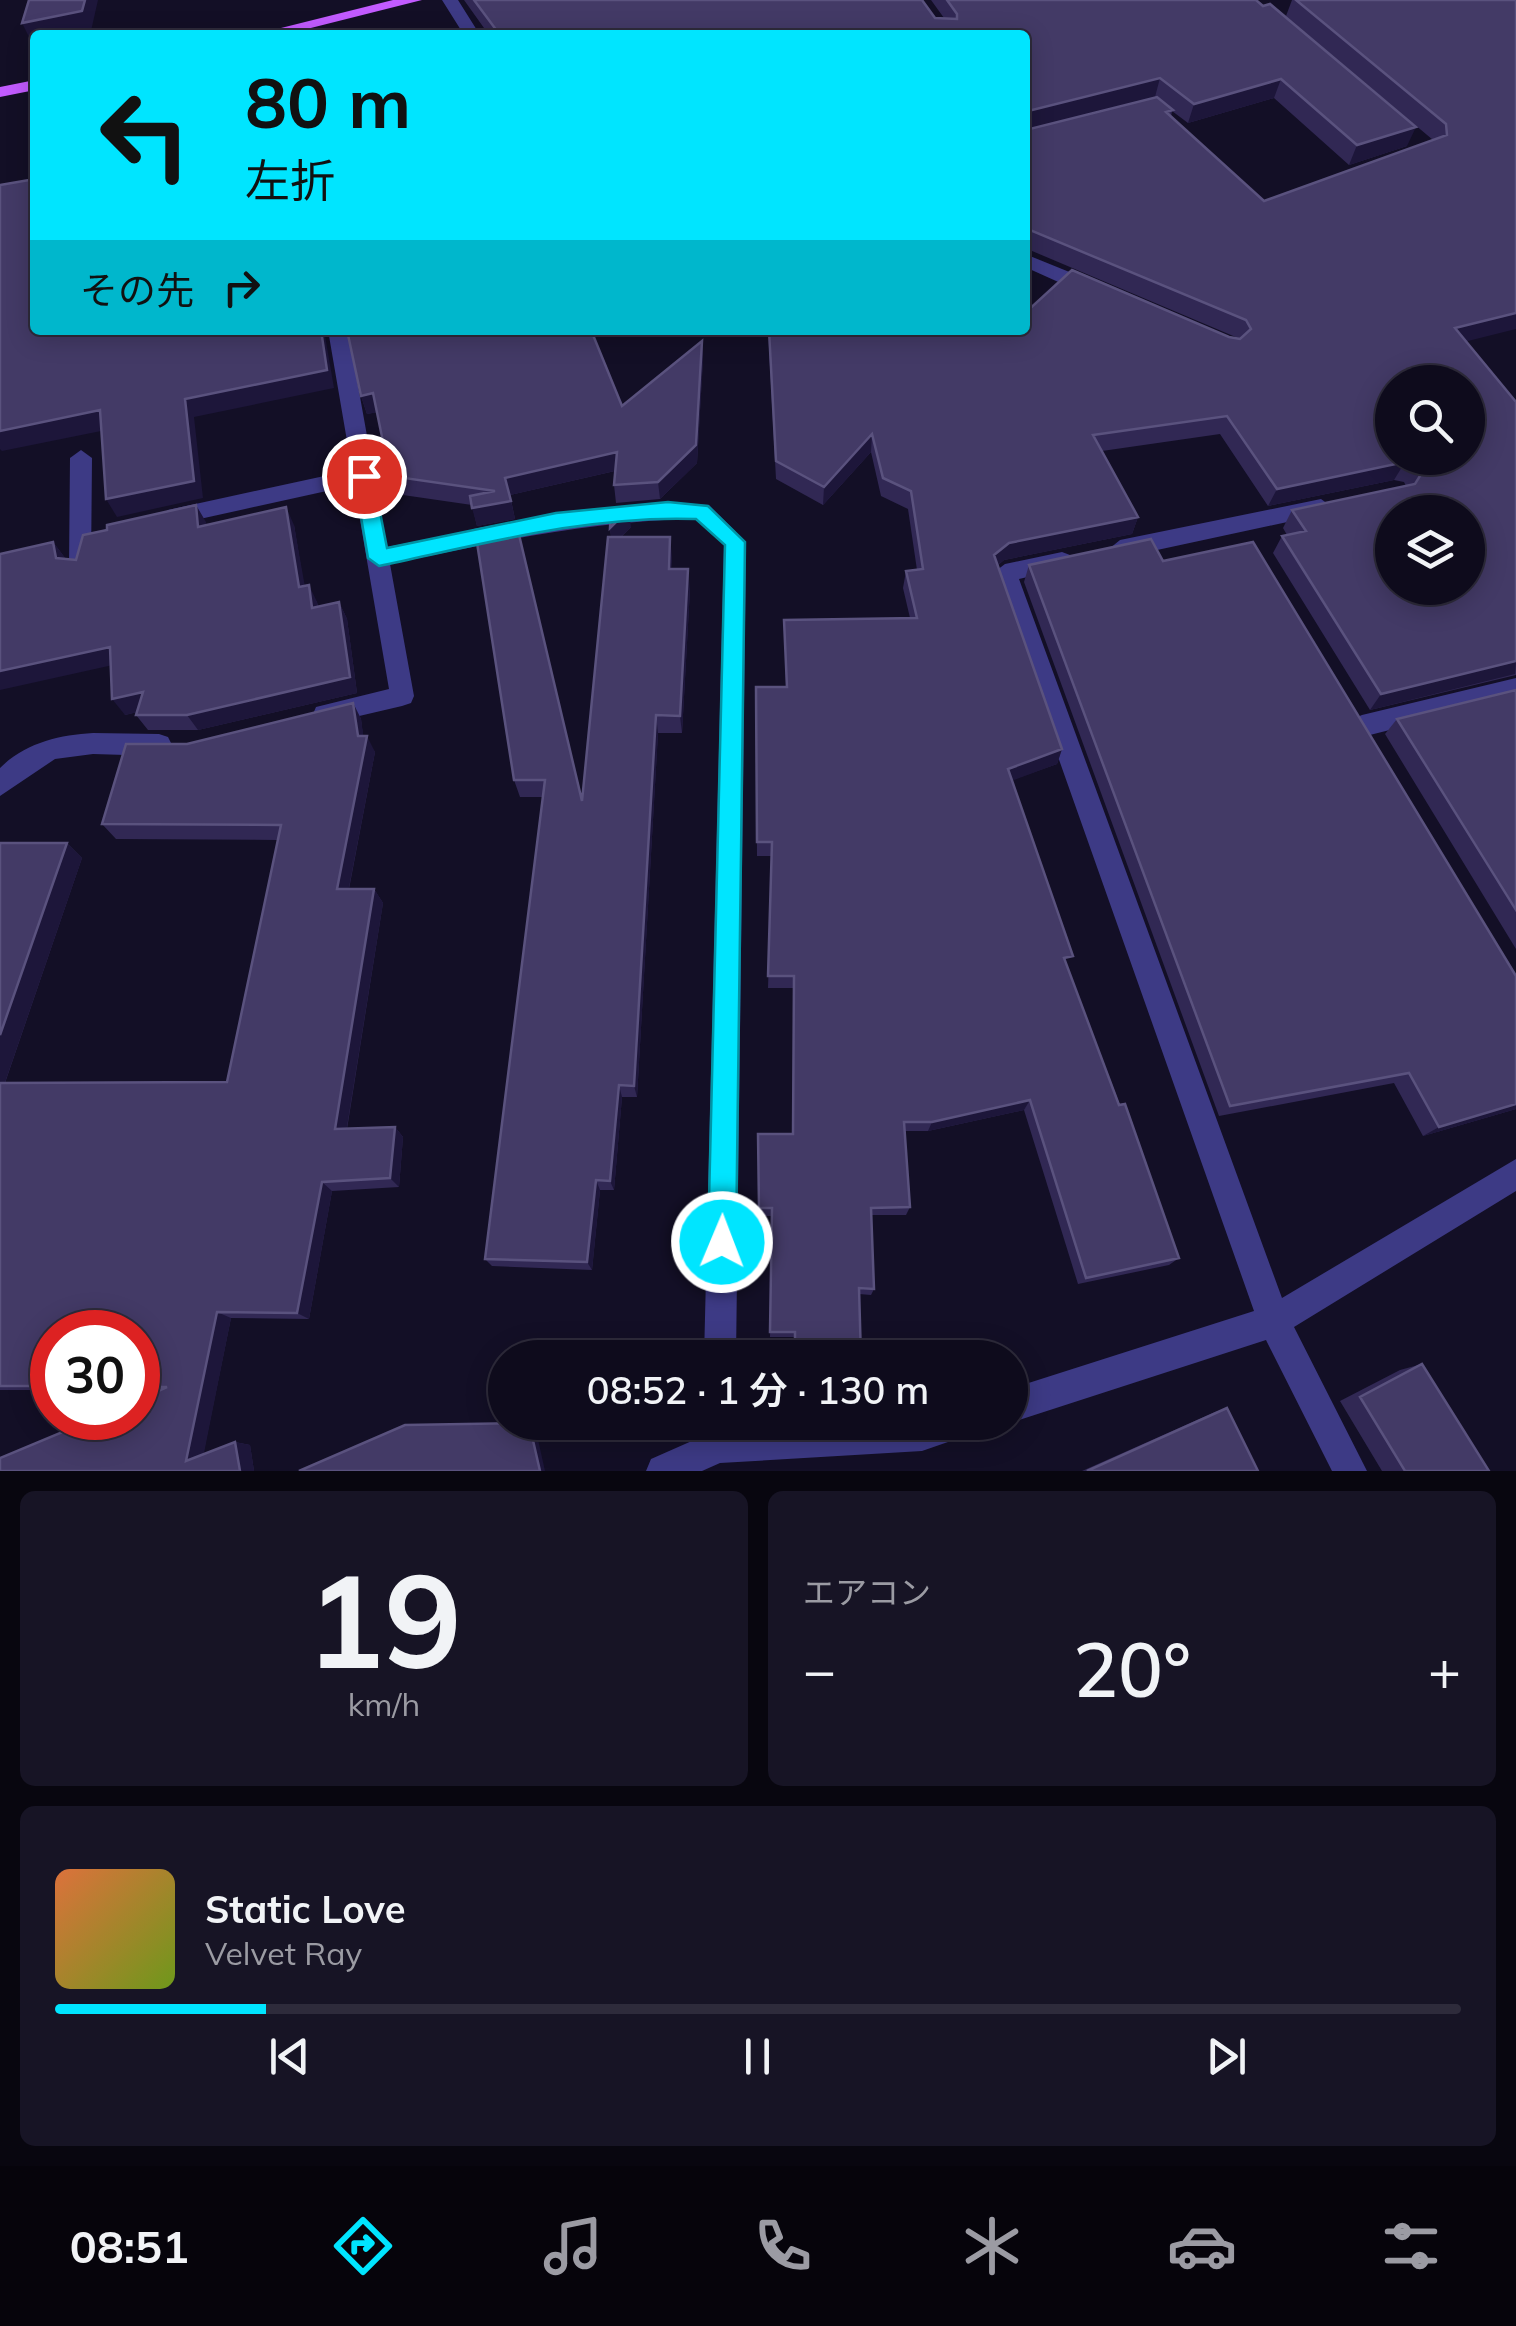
<!DOCTYPE html>
<html lang="ja">
<head>
<meta charset="utf-8">
<style>
	body { margin:0; font-family:Mulish,"Noto Sans JP",sans-serif; background:#171425; color:#f1f3f6; height:100vh; display:flex; flex-direction:column; font-size:38px; white-space:nowrap }
	* { box-sizing:border-box; margin:0 }
	p { font-size:32px; color:#9b9ba3 }
	.icon { flex:none; width:55px; height:55px; fill:none; stroke:currentColor; stroke-width:2; stroke-linecap:round; stroke-linejoin:round }
	.map { position:relative; height:1471px; overflow:hidden }
	.details { display:flex; flex-direction:column; gap:20px; padding:20px; background:#08060f; flex:1 }
	.details>* { flex:none }
	.hud { position:absolute; left:30px; top:30px; width:1000px; height:305px; border-radius:10px; box-shadow:0 5px 25px #0003,0 0 0 2px #2e2b3b; background:#00e5ff; color:#111; overflow:hidden }
	.fabs { position:absolute; left:1375px; top:365px; display:grid; gap:20px }
	.fabs a { display:grid; place-items:center; width:110px; height:110px; border-radius:50%; background:#0e0b1c; box-shadow:0 5px 25px #0003,0 0 0 2px #2e2b3b; font-size:50px }
	.speed { position:absolute; left:30px; top:1310px; display:flex; gap:20px; font-size:50px; font-weight:700; text-align:center }
	.speed>* { display:grid; place-content:center; width:130px; height:130px; border-radius:50%; background:#0e0b1c; box-shadow:0 5px 25px #0003,0 0 0 2px #2e2b3b; line-height:1 }
	.speed .limit { border:15px solid #d22; background:#fff; color:#111 }
	.pin { position:absolute; display:grid; place-items:center; width:85px; height:85px; color:#fff; margin:-42px; border:5px solid #fff; border-radius:50%; box-shadow:0 2px 10px #0007 }
	.me { position:absolute; width:110px; margin:-55px; rotate:1deg; stroke-linejoin:round; filter:drop-shadow(0 0 8px #0008) }
	.turn { display:flex; align-items:center; gap:35px; height:210px; padding:0 50px; font-size:45px }
	.turn .icon { width:130px; height:130px; stroke-width:2.5 }
	.turn b { display:block; font-size:70px; line-height:85px }
	.then { display:flex; align-items:center; height:95px; padding:0 50px; background:#0003; gap:20px; font-size:38px }
	.big { font-size:75px; font-weight:600; line-height:1.1 }
	.details .card { flex:1; display:flex; flex-direction:column; justify-content:center; gap:15px; min-width:0; padding:0 35px; border-radius:15px; background:#171425 }
	.details .dial { align-items:center; gap:0 }
	.dial b { font-size:130px; line-height:1 }
	.song { display:flex; align-items:center; gap:30px }
	.cover { width:120px; height:120px; border-radius:15px; background:linear-gradient(135deg,hsl(20 70% 55%),hsl(80 70% 35%)) }
	.played { height:10px; border-radius:5px; background:linear-gradient(90deg,#00e5ff 15%,#2e2b3b 15%) }
	.keys { display:flex; justify-content:space-around; direction:ltr }
	.heat { display:flex; justify-content:space-between; align-items:center; font-size:55px; direction:ltr }
	.details .tiles { flex:1; display:grid; gap:20px; grid-template-columns:1fr 1fr }
	.card:last-child { grid-column:span 2 }
	.trip { position:absolute; left:488px; top:1340px; width:540px; height:100px; border-radius:50px; background:#0e0b1c; box-shadow:0 5px 25px #0003,0 0 0 2px #2e2b3b; font-weight:600; line-height:100px; text-align:center }
	.dock { display:flex; height:160px; justify-content:space-around; align-items:center; background:#06040b; color:#9b9ba3 }
	.dock .icon { width:70px; height:70px }
	.dock .current { color:#00e5ff }
	.dock b { font-size:45px; color:#f1f3f6 }
	.map>svg:first-child { display:block }
	.lines { fill:none; stroke-linecap:round; stroke-linejoin:round }
	.minor { fill:#3d3a85; fill-rule:evenodd }
	.major { fill:#c25bff; fill-rule:evenodd }
	.wall { fill:#312854 }
	.shaded-wall { fill:#1d163a }
	.building { fill:#433a66; stroke:#5a527e; stroke-width:2.5; fill-rule:evenodd }
	.route { fill:#00e5ff; stroke:#0095a6; stroke-width:2.5 }
</style>
</head>
<body>
<div class="map">
<svg width="1516" height="1471" viewBox="0 0 1516 1471">
	<rect width="100%" height="100%" fill="#130f26"/>
	<g class="lines">
		<path class="minor" d="M442 0H458L480 35H464Z
			M1025 254 1099 284 1102 289 1099 294H1085L1025 267Z
			M328 330H348L387 547 579 510 660 503 709 505 746 542 736 1358H704L724 545 696 519C592 520 492 543 390 564L414 696 411 703 402 706 325 724 316 721 313 714 316 707 389 689 354 485 168 526 157 518 168 510 352 470Z
			M81 450 92 458 91 567 80 576 69 567 70 458Z
			M1321 499 1332 507 1329 513 1120 558 1109 549 1120 540Z
			M1062 552 1070 555 1073 561 1070 567 1019 579 1282 1298 1516 1159V1191L1294 1327 1367 1471H1332L1266 1340 1010 1423V1389L1254 1311 993 573 1005 564Z
			M1516 678V698L1362 737 1353 733 1350 726 1353 719 1362 715Z
			M93 733 159 734 168 737 172 745 168 753 159 756 93 754 55 759 0 796V768C25 743 59 735 93 733Z
			M833 1422H975L971 1434 922 1451 720 1463 702 1471H646L651 1459 719 1429Z"/>
		<path class="major" d="M393 0H422L283 35H253Z
			M35 80V90L0 97V87Z"/>
	</g>
	<path class="wall" d="M464 0H672L944 18 931 0H1256L1407 146 1349 165 1274 98 1188 123 1172 111 1171 117 1264 201 1433 140 1286 16 1292 0H1516L1466 341 1516 402V675L1370 710 1273 553 1282 536 1287 535 1283 528 1292 510 1406 486 1404 482 1394 480 1268 506 1220 434 1102 451 1138 517 1132 534 1004 560 997 566 1062 749 1057 764 1012 780 1067 967 1179 1258 1169 1265 1078 1284 1024 1110 928 1131H905L910 1207 906 1215H871L874 1289 871 1295 859 1294 861 1358H794V1337H770L772 1216H759L758 1134H793V988H768L772 856H757L756 687H786L784 620 910 618 903 588 906 571 917 570 908 509 881 496 871 452 823 505 776 479 768 330H995L1003 333 1238 338 1025 248V35H489Z
		M702 341 703 359 697 463 660 499 616 503 614 485 615 471 510 495 515 519 477 526 472 505 396 494 390 476 377 412 367 414 361 396 622 406Z
		M196 505 206 525H294L304 586 317 602 318 607 339 602 347 619 357 693 198 730H148L136 715 137 712 125 715 111 665 53 542 65 558 76 560 107 530Z
		M631 527 621 537 672 556 671 569 690 589 682 733H658L637 1097H622L614 1190H600L592 1270 492 1266 485 1259 543 797H520L514 780 475 530 582 801 611 537 610 528Z
		M1163 561 1516 976V1109L1423 1136 1394 1083 1219 1116 1024 582 1029 565Z
		M1516 690V949L1385 734 1397 719Z
		M353 703 361 719 363 736 375 752 349 889H374L383 903 347 1129 395 1127 403 1137 399 1187 332 1191 309 1319 231 1318 203 1455 235 1442 250 1445 254 1471H0L158 1391H138V1332H52V1390H0V843H67L82 858 5 1083 227 1082 278 840 116 839 102 824 187 744Z
		M1422 1364 1489 1471H1382L1340 1401 1400 1370Z
		M1227 1408 1258 1471H1082L1215 1412Z"/>
	<path class="shaded-wall" d="M85 0H98L91 31 70 35H35V42L32 43 22 23Z
		M1160 78 1155 97 1025 130 1028 111Z
		M1281 79 1274 98 1188 123 1194 104Z
		M1416 127 1407 146 1349 165 1357 145Z
		M1516 313V329L1444 347 1455 328Z
		M321 330H324L334 388 194 417 203 498 117 517 106 499 185 399Z
		M702 341 703 359 697 463 660 499 658 482Z
		M373 393 379 412 367 414 361 396Z
		M100 410 111 429 2 451 0 449V431Z
		M872 434 871 452 823 505 824 487Z
		M617 452 619 470 510 495 505 478Z
		M1405 462 1394 480 1268 506 1277 489Z
		M511 501 515 519 477 526 472 508Z
		M196 505 206 522 208 545 198 527Z
		M286 507 294 525 308 604 299 587Z
		M629 509 631 527 612 545 610 528Z
		M1138 517 1132 534 1004 560 989 572 994 555 1009 543Z
		M670 537 672 556 670 589 669 569Z
		M53 542 66 559 56 558Z
		M688 569 690 589 682 733 680 716Z
		M309 585 317 602 320 625 312 608Z
		M339 602 347 619 357 693 198 730 187 715Z
		M110 647 122 663 0 690V671Z
		M1516 661 1515 674 1370 710 1381 694Z
		M143 692 154 708 125 715 112 699Z
		M353 703 361 719 365 747 367 736 375 752 346 903 337 889 358 736Z
		M656 715 658 733 637 1097 634 1086Z
		M1062 749 1057 764 1003 784 1008 769Z
		M67 843 82 858 1 1094 0 1093V1035Z
		M374 889 383 903 345 1139 335 1129Z
		M619 1085 622 1097 614 1190 610 1181Z
		M1030 1100 1024 1110 928 1131 932 1122Z
		M1516 1104V1109L1423 1136 1439 1127Z
		M395 1127 403 1137 399 1187 390 1178Z
		M596 1180 600 1190 592 1270 587 1262Z
		M322 1182 332 1191 309 1319 297 1313Z
		M217 1312 231 1318 202 1463 186 1461Z
		M529 1423 535 1426 545 1471H540Z
		M235 1442 250 1445 254 1471H240Z"/>
	<path class="building" d="M29 0H85L82 11 22 23Z
		M474 0H922L935 18 957 19V14L947 0H1256L1263 6 1270 4 1416 127 1357 145 1281 79 1194 104 1160 78 1028 111 1025 124V35H500Z
		M1296 0H1516V313L1455 328 1516 402V661L1381 694 1282 536 1306 531 1292 510 1415 484 1420 476 1415 465 1405 462 1277 489 1227 416 1093 435 1138 517 1009 543 994 555 1062 749 1008 769 1073 956 1064 958 1119 1105 1125 1104 1179 1258 1086 1278 1030 1100 932 1122H904L910 1207 871 1208 874 1289 859 1288 861 1358H795V1332H770L772 1208H759L758 1134H793L794 976H768L772 842H757L756 687H787L784 620 917 618 906 571 923 569 911 491 883 478 872 434 824 487 776 461 769 330H995L1003 333 1006 330H1025V313L1072 270 1229 337 1240 339 1251 329 1246 320 1025 228V125L1030 129 1157 97 1173 110 1166 112 1264 201 1447 135 1446 124ZM1392 382H1468V458H1392ZM1392 512H1468V588H1392Z
		M35 179V330H321L327 370 185 399 194 481 106 499 100 410 0 431V185Z
		M347 330H591L622 406 702 341 696 445 658 482 614 485 617 452 505 478 511 501 472 508 470 496 495 491 390 476 373 393 361 396Z
		M196 505 198 527 286 507 299 587 309 585 312 608 339 602 350 677 187 715H136L143 692 112 699 110 647 0 671V554L53 542 56 558 76 560 83 535 107 530V525Z
		M629 509 610 528 611 510Z
		M516 522 582 801 608 537H670L669 569H688L680 716 656 715 634 1086 619 1085 610 1181 596 1180 587 1262 485 1259 545 780H514L475 530Z
		M1151 539 1163 561 1253 542 1516 976V1104L1439 1127 1409 1073 1230 1106 1029 565Z
		M1516 690V910L1397 719Z
		M353 703 358 736H367L337 889H374L335 1129 395 1127 390 1178 322 1182 297 1313 217 1312 186 1461 235 1442 240 1471H0V1458L96 1418H138V1400L167 1387H138V1332H52V1386H0V1083L227 1082 281 825 102 824 126 744H187Z
		M0 843H67L0 1035Z
		M1422 1364 1489 1471H1405L1360 1397Z
		M1227 1408 1258 1471H1087Z
		M529 1423 540 1471H299L405 1425Z"/>
	<path class="route" d="M364 468 373 476 387 548 556 513 668 502 708 506 745 542 736 1242 732 1253 722 1257 712 1253 708 1242 725 545 696 519C589 515 483 544 379 566L368 558 354 476Z"/>
</svg>
<div class="fabs">
<a><svg class="icon" aria-label="search" viewBox="0 0 24 24"><circle cx="10" cy="10" r="6"/><path d="M15 15l6 6"/></svg></a>
<a><svg class="icon" aria-label="layers" viewBox="0 0 24 24"><path d="M12 4l9 5-9 5-9-5zM3 14l9 5 9-5"/></svg></a>
</div>
<div class="speed"><div class="limit">30</div></div>
<div class="pin" style="left:364px;top:476px;background:#d93025"><svg class="icon" aria-label="arrive" viewBox="0 0 24 24"><path d="M6 21V4h12l-3 4 3 4H6"/></svg></div>
<svg class="me" style="left:722px;top:1242px" viewBox="-20 -20 40 40"><circle r="17" fill="#00e5ff" stroke="#fff" stroke-width="3"/><path d="M0-11L8 9 0 5-8 9z" fill="#fff"/></svg>
<div class="trip">08:52 · 1 分 · 130 m</div>
<div class="hud">
<div class="turn"><svg class="icon" aria-label="left" viewBox="0 0 24 24"><path d="M17 20v-9H6M10 6l-5 5 5 5"/></svg><div><b>80 m</b>左折</div></div>
<div class="then">その先<svg class="icon" aria-label="right" viewBox="0 0 24 24"><path d="M7 20v-9h11M14 6l5 5-5 5"/></svg></div>
</div>
</div>
<section class="details">
<div class="tiles">
<div class="card dial"><b>19</b><p>km/h</p></div>
<div class="card"><p>エアコン</p>
<div class="heat"><a>−</a><b class="big">20°</b><a>+</a></div>
</div>
<div class="card">
<div class="song"><i class="cover"></i><div><b>Static Love</b><p>Velvet Ray</p></div></div>
<div class="played"></div>
<div class="keys"><svg class="icon" aria-label="previous" viewBox="0 0 24 24"><path d="M18 5L8 12l10 7zM5 5v14"/></svg><svg class="icon" aria-label="pause" viewBox="0 0 24 24"><path d="M8 5v14M16 5v14"/></svg><svg class="icon" aria-label="next" viewBox="0 0 24 24"><path d="M6 5l10 7-10 7zM19 5v14"/></svg></div>
</div>
</div>
</section>
<nav class="dock">
<b>08:51</b>
<svg class="icon current" aria-label="directions" viewBox="0 0 24 24"><path d="M12 3l9 9-9 9-9-9zM9 14v-3h6M13 9l2 2-2 2"/></svg>
<svg class="icon" aria-label="music" viewBox="0 0 24 24"><path d="M9 18V5l10-2v13"/><circle cx="6" cy="18" r="3"/><circle cx="16" cy="16" r="3"/></svg>
<svg class="icon" aria-label="phone" viewBox="0 0 24 24"><path d="M5 4h4l2 5-3 2q2 4 5 5l2-3 5 2v4C11 20 4 13 5 4z"/></svg>
<svg class="icon" aria-label="climate" viewBox="0 0 24 24"><path d="M12 3v18M4 7l16 10M4 17L20 7"/></svg>
<svg class="icon" aria-label="car" viewBox="0 0 24 24"><path d="M5 17H2v-5l4-1 3-4h7l3 4 3 1v5h-3M9 17h6M6 11h13"/><circle cx="7" cy="17" r="2"/><circle cx="17" cy="17" r="2"/></svg>
<svg class="icon" aria-label="filters" viewBox="0 0 24 24"><path d="M4 7h16M4 17h16"/><circle cx="9" cy="7" r="2"/><circle cx="15" cy="17" r="2"/></svg>
</nav>
</body>
</html>
